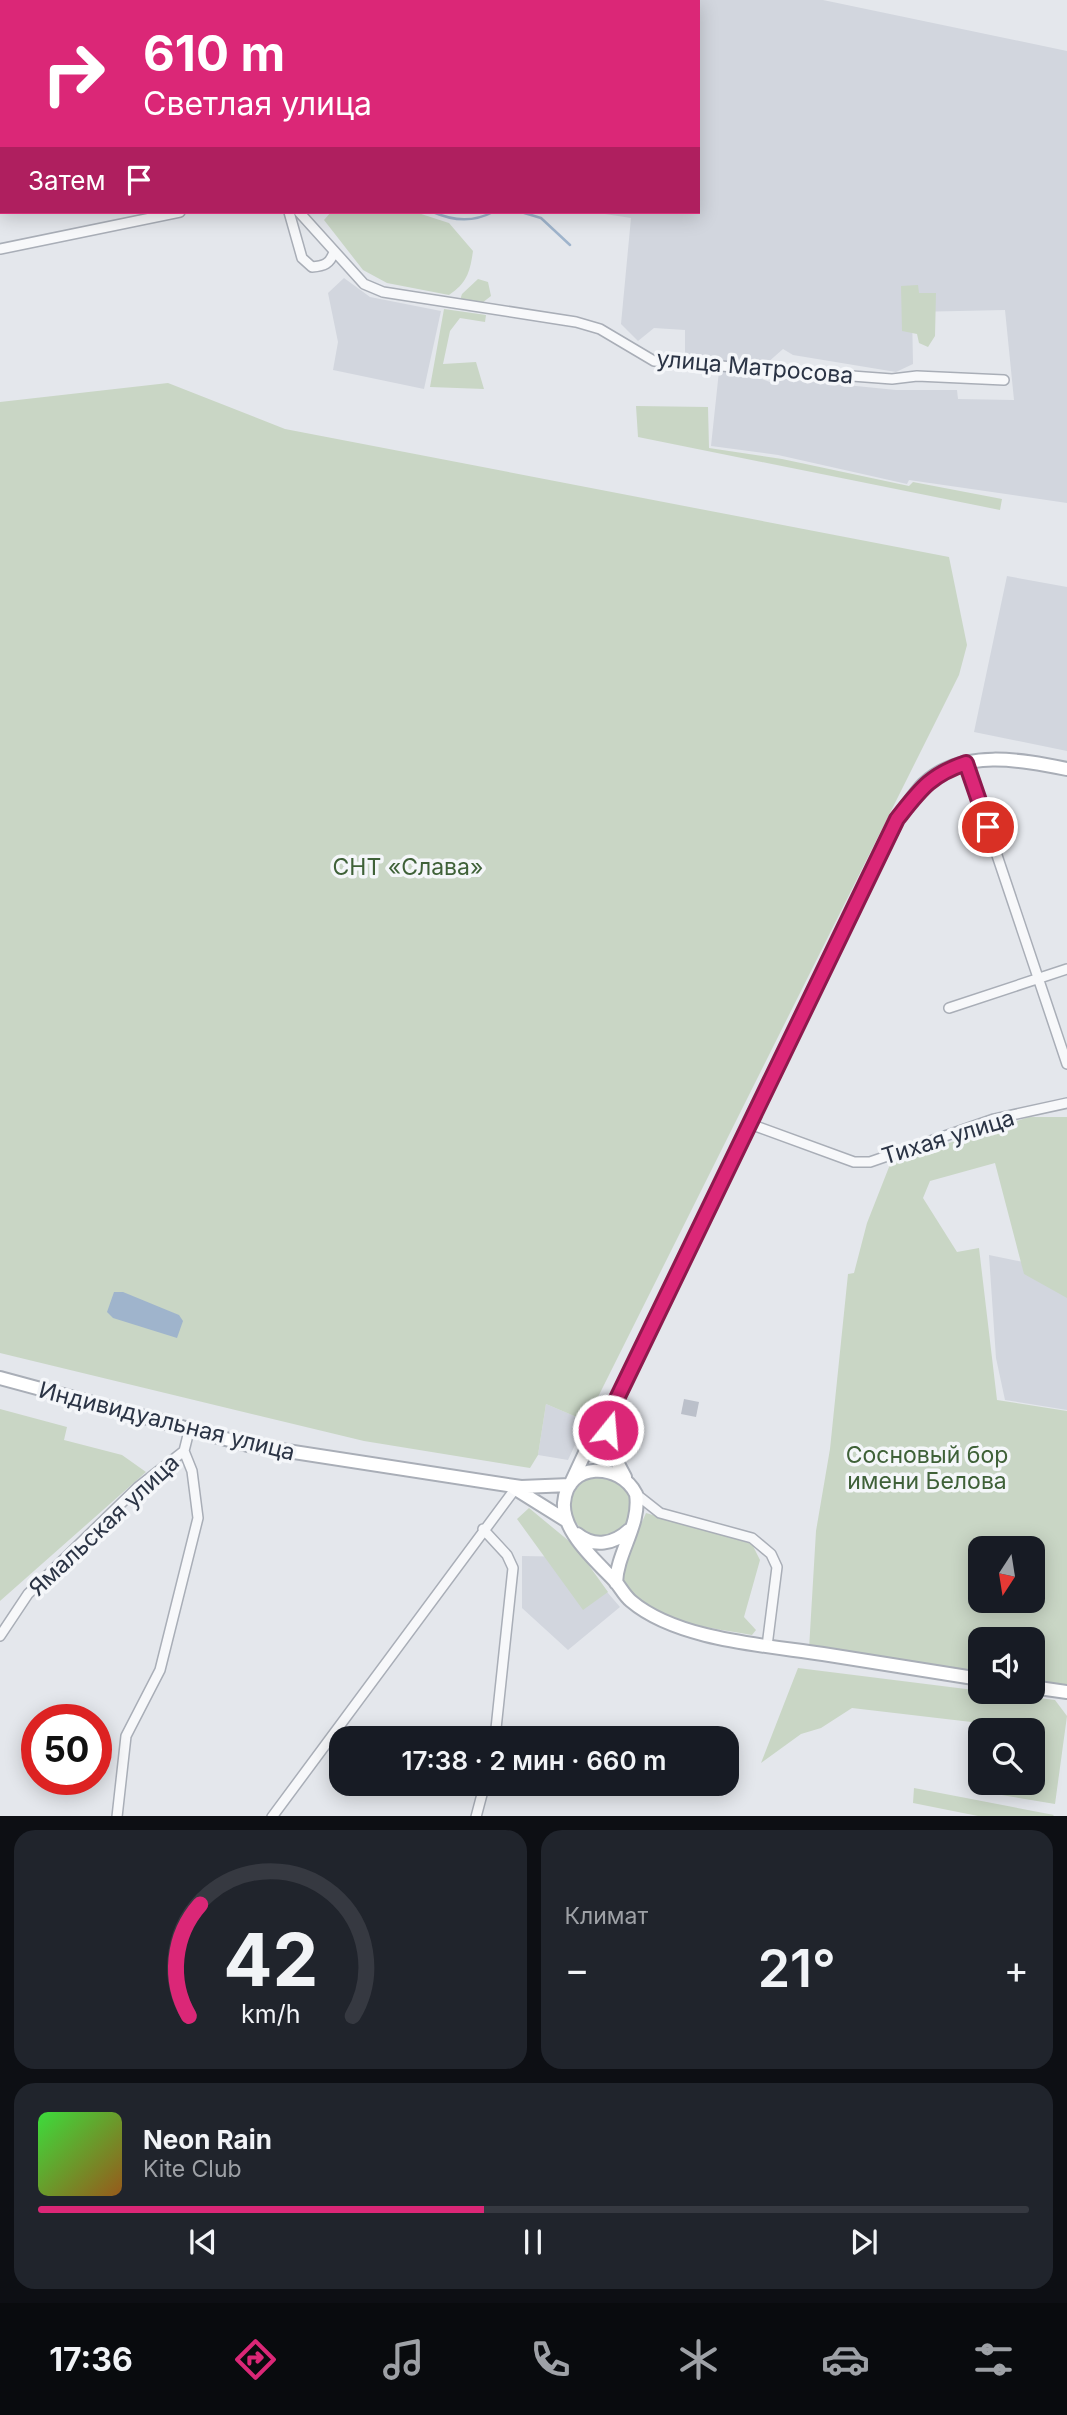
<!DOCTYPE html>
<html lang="ru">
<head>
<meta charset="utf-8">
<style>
	body { margin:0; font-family:Inter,sans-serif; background:#20242c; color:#f1f3f6; height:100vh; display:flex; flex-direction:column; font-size:26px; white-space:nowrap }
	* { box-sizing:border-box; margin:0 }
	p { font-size:23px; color:#9ea1a6 }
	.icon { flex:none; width:38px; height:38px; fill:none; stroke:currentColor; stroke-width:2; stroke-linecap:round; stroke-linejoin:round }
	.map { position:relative; height:1816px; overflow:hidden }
	.details { display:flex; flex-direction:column; gap:14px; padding:14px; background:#0d0f14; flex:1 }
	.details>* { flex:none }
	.hud { position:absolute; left:0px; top:0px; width:700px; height:214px; box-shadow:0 4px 18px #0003; background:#db2777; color:#fff; overflow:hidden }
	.needle { width:46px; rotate:192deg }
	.tools { position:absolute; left:968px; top:1536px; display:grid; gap:14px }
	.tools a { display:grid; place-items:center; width:77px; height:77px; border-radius:14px; background:#171b24; box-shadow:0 4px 18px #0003; font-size:35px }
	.speed { position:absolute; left:21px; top:1704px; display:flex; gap:14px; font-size:35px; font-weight:700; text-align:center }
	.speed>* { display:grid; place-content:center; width:91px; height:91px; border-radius:50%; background:#171b24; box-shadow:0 4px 18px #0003; line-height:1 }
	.speed .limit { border:10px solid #d22; background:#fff; color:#111 }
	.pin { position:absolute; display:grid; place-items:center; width:60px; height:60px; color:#fff; margin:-30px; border:4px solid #fff; border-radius:50%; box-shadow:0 2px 7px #0007 }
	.me { position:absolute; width:77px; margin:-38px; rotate:17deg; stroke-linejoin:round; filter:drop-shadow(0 0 5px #0008) }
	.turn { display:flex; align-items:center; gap:24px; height:147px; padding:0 28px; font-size:32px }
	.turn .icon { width:91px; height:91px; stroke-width:2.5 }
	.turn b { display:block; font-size:49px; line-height:60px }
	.then { display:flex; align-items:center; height:66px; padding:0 28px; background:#0003; gap:14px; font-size:26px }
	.big { font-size:52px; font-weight:600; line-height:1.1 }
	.details .tile { flex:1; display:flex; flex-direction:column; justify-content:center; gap:10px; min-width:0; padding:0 24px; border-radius:21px; background:#20242c }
	.details .dial { align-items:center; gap:0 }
	.dial svg { height:182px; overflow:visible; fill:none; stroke:#363941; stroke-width:7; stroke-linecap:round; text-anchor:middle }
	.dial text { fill:#f1f3f6; stroke:none }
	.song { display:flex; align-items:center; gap:21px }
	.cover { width:84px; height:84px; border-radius:10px; background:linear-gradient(135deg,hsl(120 70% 55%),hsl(30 70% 35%)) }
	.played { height:7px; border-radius:4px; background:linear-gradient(90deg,#db2777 45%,#363941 45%) }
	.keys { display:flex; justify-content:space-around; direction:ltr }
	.heat { display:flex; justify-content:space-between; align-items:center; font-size:38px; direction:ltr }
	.details .tiles { flex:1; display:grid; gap:14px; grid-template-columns:1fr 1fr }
	.tile:last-child { grid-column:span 2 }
	.trip { position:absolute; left:329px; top:1726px; width:410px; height:70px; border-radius:21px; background:#171b24; box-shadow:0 4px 18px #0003; font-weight:600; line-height:70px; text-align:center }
	.dock { display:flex; height:112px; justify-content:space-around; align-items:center; background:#090b0e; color:#9ea1a6 }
	.dock .icon { width:49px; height:49px }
	.dock .current { color:#db2777 }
	.dock b { font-size:32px; color:#f1f3f6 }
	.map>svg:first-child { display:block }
	.built { fill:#d2d6de }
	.green { fill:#c9d6c5; fill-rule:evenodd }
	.water { fill:#9fb4cc }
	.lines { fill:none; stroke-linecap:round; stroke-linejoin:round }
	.stream { stroke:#9fb4cc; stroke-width:2.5 }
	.building { fill:#bbc0ca }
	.street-casing { stroke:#a9aeb7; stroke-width:12 }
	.secondary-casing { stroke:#a9aeb7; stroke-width:16 }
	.street { stroke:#f7f8fa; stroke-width:9 }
	.secondary { stroke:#fff; stroke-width:12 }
	.route-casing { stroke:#8e194d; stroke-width:18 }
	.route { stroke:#db2777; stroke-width:12 }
	.labels { text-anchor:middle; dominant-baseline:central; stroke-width:7; stroke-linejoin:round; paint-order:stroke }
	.street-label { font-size:23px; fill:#2b3445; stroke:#f4f6f9 }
	.park-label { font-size:23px; fill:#3f6138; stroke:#f4f6f9 }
</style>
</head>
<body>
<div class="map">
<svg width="1067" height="1817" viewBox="0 0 1067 1817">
	<rect width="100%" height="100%" fill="#e4e7ec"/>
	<path class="built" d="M607 0H823L1067 51V503L909 480 907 484 778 455 711 446 719 371 752 375 775 384 776 378 896 390H957L958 399 1014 400 1005 310 912 312 913 364 896 372 793 355 783 349 766 364 685 358V330L654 328 638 341 621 324 631 218 592 212H698V2Z
		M344 278 370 297 441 311 424 389 333 370 338 342 328 293Z
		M1007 576 1067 587V751L974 732Z
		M989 1255 1067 1271V1410L1005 1400 996 1358Z
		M546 1404 586 1421 568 1460 538 1455Z
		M522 1556 577 1557 620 1607 568 1650 522 1608Z"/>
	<path class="green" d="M331 212H415L449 223 473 251C470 272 467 283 449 295L387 283 363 270 324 220Z
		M478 279 488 282 491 296 482 303 460 300 462 294Z
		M918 285 919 293H936L935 336 928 347 919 343 917 334 902 331 901 286Z
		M444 309 486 315 485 322 460 318 450 331 443 364 476 362 484 389 430 387Z
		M168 383 285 429 949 557 967 645 959 675 586 1421 546 1404 538 1455 530 1468 364 1441 0 1353V402Z
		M636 406 708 407 709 448 782 459 909 486 913 482 1002 499 1000 510 638 437Z
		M1029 1117H1067V1298L1024 1274 995 1163 930 1181 923 1198 957 1252 979 1248 997 1400 1067 1411V1686L1033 1681 1032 1640H980V1674L809 1649 816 1531 830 1449 848 1274 854 1273 867 1223 891 1162ZM980 1549H1032V1601H980Z
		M0 1409 67 1427 64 1440 122 1455 146 1472 0 1601Z
		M571 1506a30 30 0 1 1 60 0a30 30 0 1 1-60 0Z
		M529 1508 575 1546 608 1592 583 1610 517 1519Z
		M646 1513 752 1544 760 1560 744 1617 756 1630 752 1635C709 1627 636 1622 620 1572Z
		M798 1668 1055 1700 1067 1716 1055 1804 990 1793 991 1783H1032V1731H997V1725L852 1708 821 1728 801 1734 761 1763Z
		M914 1788 1054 1815 1053 1816H978L913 1803Z"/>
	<path class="water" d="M114 1292H123L179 1315 183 1321 177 1338 113 1318 107 1312Z"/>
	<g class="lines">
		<path class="stream" d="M105 2 106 0
			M0 54H2
			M433 212C453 221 474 222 493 212
			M521 212 541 218 570 245"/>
	</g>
	<path class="building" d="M684 1399 699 1402 696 1417 681 1414Z"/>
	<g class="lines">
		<g class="street-casing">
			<path id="street" d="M223 0 224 2
				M289 212 302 258 312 267C324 266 330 264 334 252
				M299 212 364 284 383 292 576 322 600 329 654 361 892 379 917 376 1004 380
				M0 249 180 212
				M966 763 1067 1064
				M949 1008 1067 969
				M750 1124 854 1162H870L994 1119 1067 1103
				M184 1451 189 1431
				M636 1494 660 1513 752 1538 771 1554 777 1567 767 1646
				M483 1529 507 1555 513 1568 495 1738
				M0 1636 28 1594 138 1487 184 1451 192 1471 198 1518 160 1670 126 1736 117 1817
				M272 1817 515 1489
				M476 1817 485 1783"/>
		</g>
		<g class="secondary-casing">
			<path id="secondary" d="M0 1378 248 1445 521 1487 570 1485
				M610 1413 608 1445 625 1477
				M570 1485 596 1429 610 1413 897 819C906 808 914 794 924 784 962 748 1022 760 1067 769
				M514 1488 567 1521
				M577 1534C594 1548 614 1544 629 1530
				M616 1583C617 1552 641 1525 636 1494 620 1462 567 1461 564 1503 562 1532 597 1562 615 1581 621 1588 624 1595 631 1601 677 1640 764 1645 823 1654 875 1662 928 1671 980 1679
				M1032 1687 1067 1692"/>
		</g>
		<use href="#street" class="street"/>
		<use href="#secondary" class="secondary"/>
	</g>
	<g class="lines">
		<g class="route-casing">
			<path id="route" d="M608 1430 610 1413 897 819C920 790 930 775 966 763L988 827"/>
		</g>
		<use href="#route" class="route"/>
	</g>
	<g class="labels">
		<g class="street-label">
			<text transform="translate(755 367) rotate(5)">улица Матросова</text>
			<text transform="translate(948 1137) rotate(-17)">Тихая улица</text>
			<text transform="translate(167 1421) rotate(14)">Индивидуальная улица</text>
			<text transform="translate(104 1525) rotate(-43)">Ямальская улица</text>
		</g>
		<g class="park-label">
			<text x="408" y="867">СНТ «Слава»</text>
			<text x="927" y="1455">Сосновый бор<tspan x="927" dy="26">имени Белова</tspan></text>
		</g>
	</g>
</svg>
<div class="tools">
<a><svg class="needle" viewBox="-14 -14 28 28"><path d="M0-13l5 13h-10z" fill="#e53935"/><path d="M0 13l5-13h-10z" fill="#9ea1a6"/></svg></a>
<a><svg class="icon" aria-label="sound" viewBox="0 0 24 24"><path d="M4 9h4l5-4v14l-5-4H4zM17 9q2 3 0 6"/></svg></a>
<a><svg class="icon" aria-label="search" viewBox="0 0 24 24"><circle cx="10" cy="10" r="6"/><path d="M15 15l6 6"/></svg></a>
</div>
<div class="speed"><div class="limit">50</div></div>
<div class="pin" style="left:988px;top:827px;background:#d93025"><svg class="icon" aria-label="arrive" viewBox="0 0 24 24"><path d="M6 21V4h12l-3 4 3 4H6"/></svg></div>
<svg class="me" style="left:608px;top:1430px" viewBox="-20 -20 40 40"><circle r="17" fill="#db2777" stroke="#fff" stroke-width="3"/><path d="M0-11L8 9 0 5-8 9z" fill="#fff"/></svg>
<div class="trip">17:38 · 2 мин · 660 m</div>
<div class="hud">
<div class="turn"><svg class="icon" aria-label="right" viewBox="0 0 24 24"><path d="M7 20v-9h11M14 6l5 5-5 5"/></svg><div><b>610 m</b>Светлая улица</div></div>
<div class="then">Затем<svg class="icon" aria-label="arrive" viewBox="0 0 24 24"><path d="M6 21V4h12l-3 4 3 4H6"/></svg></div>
</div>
</div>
<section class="details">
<div class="tiles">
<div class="tile dial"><svg viewBox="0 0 100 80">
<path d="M14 69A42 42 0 1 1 86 69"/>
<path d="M14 69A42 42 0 0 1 19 20" stroke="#db2777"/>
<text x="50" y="56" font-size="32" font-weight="700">42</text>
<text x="50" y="72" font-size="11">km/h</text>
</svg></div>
<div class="tile"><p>Климат</p>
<div class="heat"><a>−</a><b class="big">21°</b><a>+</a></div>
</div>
<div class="tile">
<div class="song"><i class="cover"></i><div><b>Neon Rain</b><p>Kite Club</p></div></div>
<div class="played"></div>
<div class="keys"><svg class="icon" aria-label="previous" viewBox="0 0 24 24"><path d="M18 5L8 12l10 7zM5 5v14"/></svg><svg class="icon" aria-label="pause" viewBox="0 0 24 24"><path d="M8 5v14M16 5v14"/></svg><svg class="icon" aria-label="next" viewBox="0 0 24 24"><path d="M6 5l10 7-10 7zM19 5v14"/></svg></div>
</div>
</div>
</section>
<nav class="dock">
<b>17:36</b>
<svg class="icon current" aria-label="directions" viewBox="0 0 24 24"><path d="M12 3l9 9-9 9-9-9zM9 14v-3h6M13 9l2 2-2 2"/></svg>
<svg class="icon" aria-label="music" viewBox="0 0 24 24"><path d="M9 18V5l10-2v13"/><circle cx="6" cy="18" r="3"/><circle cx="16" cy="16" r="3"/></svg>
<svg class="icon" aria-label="phone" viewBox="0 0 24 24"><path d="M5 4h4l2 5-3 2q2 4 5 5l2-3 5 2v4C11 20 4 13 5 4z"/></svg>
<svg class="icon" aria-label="climate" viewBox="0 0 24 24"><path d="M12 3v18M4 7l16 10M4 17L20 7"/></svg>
<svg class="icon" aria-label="car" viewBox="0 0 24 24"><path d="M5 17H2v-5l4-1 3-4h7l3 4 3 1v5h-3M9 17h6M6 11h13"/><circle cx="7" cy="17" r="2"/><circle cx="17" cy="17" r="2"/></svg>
<svg class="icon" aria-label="filters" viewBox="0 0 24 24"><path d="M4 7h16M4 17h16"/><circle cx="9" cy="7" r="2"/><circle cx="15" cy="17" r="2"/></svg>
</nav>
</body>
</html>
